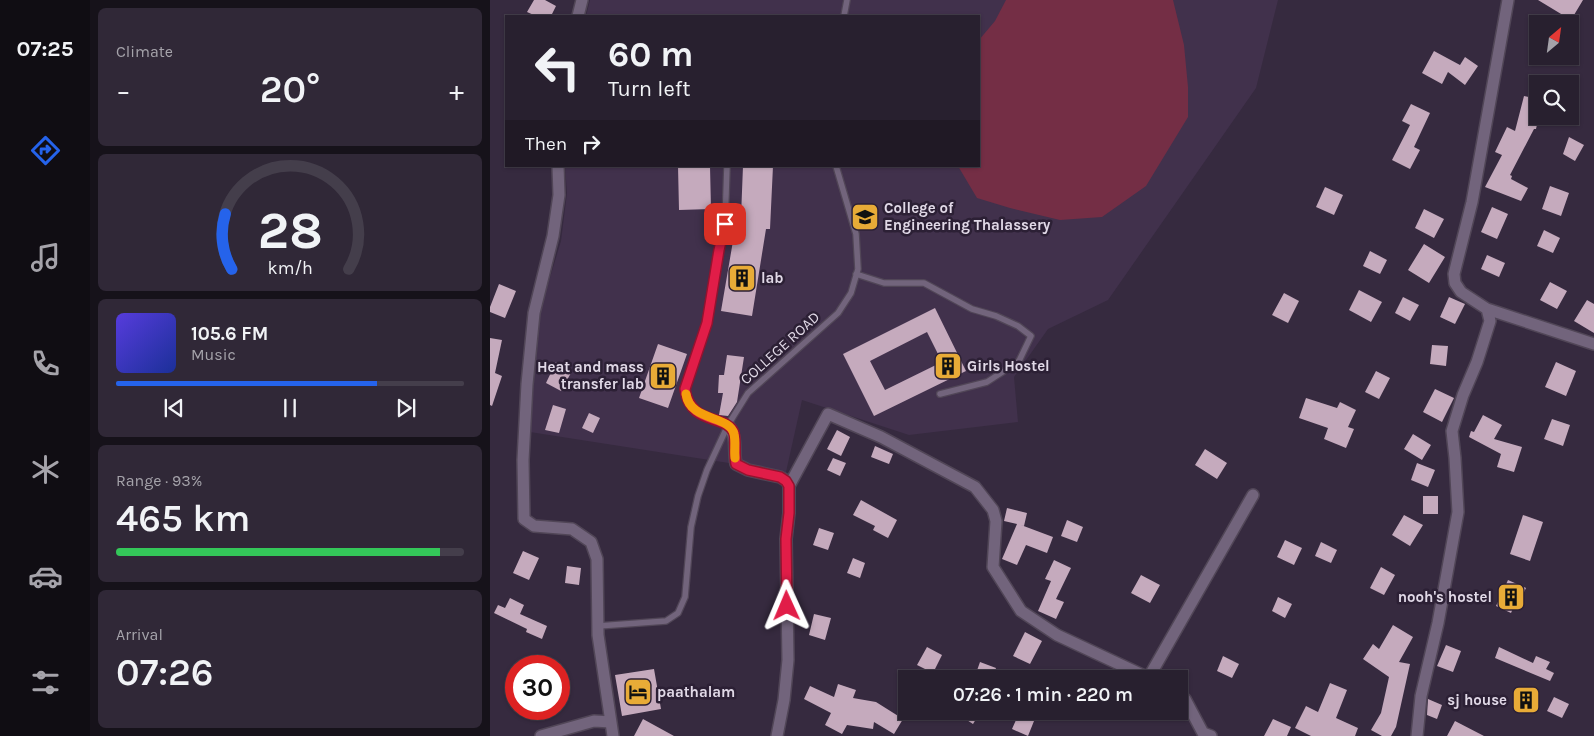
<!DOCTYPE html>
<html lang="en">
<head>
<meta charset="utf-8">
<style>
	body { margin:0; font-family:Karla,sans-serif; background:#302837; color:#f1f3f6; height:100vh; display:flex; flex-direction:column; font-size:19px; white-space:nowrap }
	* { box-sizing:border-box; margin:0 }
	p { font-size:16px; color:#a5a3aa }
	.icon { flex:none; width:28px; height:28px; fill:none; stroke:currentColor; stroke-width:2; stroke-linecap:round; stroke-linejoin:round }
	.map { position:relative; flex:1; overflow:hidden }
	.details { display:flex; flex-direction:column; gap:8px; padding:8px; background:#16121a; width:400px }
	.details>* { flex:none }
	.hud { position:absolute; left:15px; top:15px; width:475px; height:152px; border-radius:0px; box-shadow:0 1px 4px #0004,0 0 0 1px #443e4b; background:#28202f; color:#f1f3f6; overflow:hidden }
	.needle { width:32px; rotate:29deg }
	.tools { position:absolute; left:1039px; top:15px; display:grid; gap:10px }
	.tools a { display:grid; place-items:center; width:50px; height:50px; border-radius:0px; background:#28202f; box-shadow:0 1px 4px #0004,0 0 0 1px #443e4b; font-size:25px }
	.speed { position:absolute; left:15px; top:655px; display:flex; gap:10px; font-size:25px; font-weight:700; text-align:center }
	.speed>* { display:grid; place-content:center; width:65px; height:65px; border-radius:50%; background:#28202f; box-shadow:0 1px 4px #0004,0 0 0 1px #443e4b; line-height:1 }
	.speed .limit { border:8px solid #d22; background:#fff; color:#111 }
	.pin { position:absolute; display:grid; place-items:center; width:42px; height:42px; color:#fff; margin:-21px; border-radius:10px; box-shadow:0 2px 8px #0006 }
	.me { position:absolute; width:55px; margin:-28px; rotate:359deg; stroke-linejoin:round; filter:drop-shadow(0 0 4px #0008) }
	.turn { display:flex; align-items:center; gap:18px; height:105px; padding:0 20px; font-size:22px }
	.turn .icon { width:65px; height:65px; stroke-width:2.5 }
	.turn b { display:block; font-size:35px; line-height:42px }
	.then { display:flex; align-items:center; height:48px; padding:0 20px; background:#0003; gap:10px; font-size:19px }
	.big { font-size:38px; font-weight:600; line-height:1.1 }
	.details .card { flex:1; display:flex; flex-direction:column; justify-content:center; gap:8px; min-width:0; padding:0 18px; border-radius:8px; background:#302837 }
	.details .dial { align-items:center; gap:0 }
	.dial svg { height:130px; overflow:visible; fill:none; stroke:#443e4b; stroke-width:7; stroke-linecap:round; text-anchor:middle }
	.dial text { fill:#f1f3f6; stroke:none }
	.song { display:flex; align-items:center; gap:15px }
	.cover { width:60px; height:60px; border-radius:8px; background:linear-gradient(135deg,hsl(250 70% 55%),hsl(230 70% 35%)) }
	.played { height:5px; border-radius:2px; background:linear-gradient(90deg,#2563eb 75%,#443e4b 75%) }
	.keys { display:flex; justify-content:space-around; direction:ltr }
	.heat { display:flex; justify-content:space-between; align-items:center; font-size:28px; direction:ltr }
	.charge { height:8px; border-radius:4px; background:linear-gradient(90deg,#34c759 93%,#443e4b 0) }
	.trip { position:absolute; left:408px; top:670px; width:290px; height:50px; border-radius:0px; background:#28202f; box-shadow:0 1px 4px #0004,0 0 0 1px #443e4b; font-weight:600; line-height:50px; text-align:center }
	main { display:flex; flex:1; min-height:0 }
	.menu { display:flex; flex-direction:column; width:90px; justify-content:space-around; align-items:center; background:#100d13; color:#a5a3aa }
	.menu .icon { width:35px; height:35px }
	.menu .current { color:#2563eb }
	.menu b { font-size:22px; color:#f1f3f6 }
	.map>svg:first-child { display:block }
	.built { fill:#41314c }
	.green { fill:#742e45 }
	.building { fill:#c5aabd; fill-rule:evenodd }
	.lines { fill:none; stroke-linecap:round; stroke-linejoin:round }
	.service-casing { stroke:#514657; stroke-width:8 }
	.minor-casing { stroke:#514657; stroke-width:14 }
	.service { stroke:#72647c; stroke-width:5.5 }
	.minor { stroke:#72647c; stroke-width:11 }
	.route-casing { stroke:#92132f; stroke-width:12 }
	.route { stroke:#e11d48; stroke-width:9 }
	.slow { stroke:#f59e0b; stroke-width:9 }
	.labels { text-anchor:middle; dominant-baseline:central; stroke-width:5; stroke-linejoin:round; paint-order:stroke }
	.poi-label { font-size:15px; font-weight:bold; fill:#e1d9e7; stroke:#2c2035; text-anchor:start }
	.street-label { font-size:15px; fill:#e1d9e7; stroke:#2c2035 }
</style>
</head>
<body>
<main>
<nav class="menu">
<b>07:25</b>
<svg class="icon current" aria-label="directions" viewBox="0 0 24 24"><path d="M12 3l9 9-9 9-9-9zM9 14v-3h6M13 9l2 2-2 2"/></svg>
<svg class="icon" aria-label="music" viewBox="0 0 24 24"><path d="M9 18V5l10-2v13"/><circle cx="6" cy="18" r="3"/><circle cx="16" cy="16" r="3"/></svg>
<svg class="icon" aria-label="phone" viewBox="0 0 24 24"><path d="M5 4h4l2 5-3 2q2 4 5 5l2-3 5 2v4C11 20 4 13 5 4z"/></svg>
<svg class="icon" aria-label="climate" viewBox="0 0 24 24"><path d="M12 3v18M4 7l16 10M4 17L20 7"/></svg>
<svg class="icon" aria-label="car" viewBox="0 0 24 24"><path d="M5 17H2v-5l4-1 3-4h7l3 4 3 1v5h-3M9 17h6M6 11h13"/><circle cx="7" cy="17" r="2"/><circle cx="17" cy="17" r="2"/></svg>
<svg class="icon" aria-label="filters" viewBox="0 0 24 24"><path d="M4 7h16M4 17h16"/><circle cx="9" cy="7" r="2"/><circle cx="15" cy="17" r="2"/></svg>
</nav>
<section class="details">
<div class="card"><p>Climate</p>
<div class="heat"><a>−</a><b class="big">20°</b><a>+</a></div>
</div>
<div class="card dial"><svg viewBox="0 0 100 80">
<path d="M14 69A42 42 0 1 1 86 69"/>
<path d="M14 69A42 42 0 0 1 10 35" stroke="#2563eb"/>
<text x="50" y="56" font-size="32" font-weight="700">28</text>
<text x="50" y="72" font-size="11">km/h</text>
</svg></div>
<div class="card">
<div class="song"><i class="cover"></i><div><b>105.6 FM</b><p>Music</p></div></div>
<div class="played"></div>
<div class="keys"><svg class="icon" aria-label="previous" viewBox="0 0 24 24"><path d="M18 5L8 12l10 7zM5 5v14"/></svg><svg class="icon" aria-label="pause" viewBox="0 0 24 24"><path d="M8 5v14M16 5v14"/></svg><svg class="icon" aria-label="next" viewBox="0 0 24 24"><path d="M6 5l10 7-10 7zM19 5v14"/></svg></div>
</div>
<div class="card"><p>Range · 93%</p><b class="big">465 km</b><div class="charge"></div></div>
<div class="card"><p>Arrival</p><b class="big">07:26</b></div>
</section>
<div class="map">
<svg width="1104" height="736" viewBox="0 0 1104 736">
	<rect width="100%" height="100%" fill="#362a3f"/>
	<path class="built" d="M100 0H788L766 88 618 300 558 329 524 377 528 422 419 435 312 400 296 472 40 432 49 314 71 241 77 193 75 166H489V16H96Z"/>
	<path class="green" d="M516 0H683L694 45 698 87V117L656 186 612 217 570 220 520 208 487 198 468 166H489V40L505 21Z"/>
	<path class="building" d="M44 0H55L66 6 61 16H46L37 12Z
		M1048 0H1093L1081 20Z
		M944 51 970 65 975 57 988 66 975 85 958 72 952 84 932 73Z
		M1034 96 1048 99V116H1049L1046 129H1044L1020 175 1022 176 1021 179 1038 188 1031 201 995 187 1012 155 1005 152 1017 127 1025 131Z
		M921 104 940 113 924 147 930 150 920 169 902 160 920 125 912 121Z
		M1079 137 1094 145 1085 161 1073 154Z
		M188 166H220L221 209 189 210Z
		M253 166H283L280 229H276L262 316 231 311 243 241 250 242Z
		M1060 186 1079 193 1071 216 1052 209Z
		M835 187 853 195 844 215 826 207Z
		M1002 207 1018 214 1007 239 991 232Z
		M934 209 954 219 944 238 925 228Z
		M1054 230 1070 238 1063 253 1047 246Z
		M934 244 955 257 939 283 918 270Z
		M880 251 897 260 890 274 873 266Z
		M997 255 1015 263 1009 277 991 269Z
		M1060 282 1077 291 1067 309 1050 300Z
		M9 284 26 291 15 318 0 312V307Z
		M869 290 892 302 881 322 859 310Z
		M794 293 809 301 798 323 782 315Z
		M913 297 929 305 920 321 905 313Z
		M959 297 975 304 965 324 950 317Z
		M1097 300 1104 304V333L1084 321Z
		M445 308 476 371 384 416 353 354ZM437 332 452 362 395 390 380 361Z
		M0 338 12 340 5 373 12 376 2 406 0 405Z
		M168 344 197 354 178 408 149 398Z
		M942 345 958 346 956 366 940 364Z
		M237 355 254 357 247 402 238 416 229 415 233 393H228L229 375H234Z
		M66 362 82 371 71 391 56 383Z
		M1066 362 1086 371 1076 396 1055 387Z
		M886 371 900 378 889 399 875 392Z
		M945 389 964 398 952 422 933 412Z
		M816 398 847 408 850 402 866 410 858 427 864 429 856 448 834 439 838 428 809 418Z
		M63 405 76 409 69 433 55 430Z
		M99 413 110 418 103 433 92 428Z
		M993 415 1012 425 1004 439 1032 447 1024 472 1007 467 1011 454 979 437 981 431 984 432Z
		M1062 419 1080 425 1073 446 1054 439Z
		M347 430 360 437 351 456 337 449Z
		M923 434 941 445 932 460 914 449Z
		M385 446 403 454 399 464 381 457Z
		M715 449 737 463 727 479 705 465Z
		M343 458 356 463 350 476 337 470Z
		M927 463 945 470 938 487 921 480Z
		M933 496H948V514H933Z
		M371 500 407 520 398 538 383 530 385 526 363 515Z
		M517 508 537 513 534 526 531 525 563 537 557 553 536 545 527 565 512 559 527 524 514 521Z
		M914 515 933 525 920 546 902 535Z
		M1033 515 1053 522 1040 561 1020 554Z
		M577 520 593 527 587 542 571 536Z
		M329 528 344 533 338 550 323 545Z
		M795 540 812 548 804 565 787 557Z
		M831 542 847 550 841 563 825 556Z
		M33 551 49 558 39 580 23 573Z
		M363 558 375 563 370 578 357 573Z
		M564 560 581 568 566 599 574 602 566 619 548 611 561 581 555 579Z
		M77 566 91 568 89 585 75 583Z
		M891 567 905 575 894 595 880 588Z
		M651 575 670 585 660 603 641 593Z
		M1018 580 1036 588 1027 607 1024 606 1021 613 1006 606Z
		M788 597 802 604 795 618 782 611Z
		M20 598 34 605 30 614 57 626 52 639 36 632 37 629 4 613 8 605 15 608Z
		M324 614 341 618 335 640 319 635Z
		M903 625 923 637 909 662 920 664 906 727 901 736H892L881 730 891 713 899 677 873 659 883 644 889 649Z
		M535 632 552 641 540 664 523 656Z
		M956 645 971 651 963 672 947 666Z
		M437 647 452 655 443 673 427 665Z
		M1009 647 1043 663 1046 656 1060 662 1056 669 1064 673 1060 681 1005 658Z
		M733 656 749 664 742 678 727 671Z
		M490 662 506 668 502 679H484Z
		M164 669 171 709 132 716 125 675Z
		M840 683 857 690 846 718 868 728 865 736H821L805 728 816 706 828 712Z
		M348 684 366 690 363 698 386 702 413 719 404 734 384 722 383 729 357 725 352 734 335 725 341 713 314 699 320 686 344 697Z
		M1064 697 1079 704 1072 718 1057 711Z
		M938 699 952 705 947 719 937 715Z
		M463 711H491L483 724Z
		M530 711H548L538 736 522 729Z
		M153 719 184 736H144Z
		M783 719 801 727 797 736H774Z
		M965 721 994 736H957Z"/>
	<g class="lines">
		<g class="service-casing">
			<path id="service" d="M354 16 357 0
				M237 166 235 224 229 250 217 323 195 389C199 414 217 418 238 425
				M366 274 394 283H434L482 309 506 316 528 326 541 336 529 361 514 371 497 382 450 394
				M108 626 176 621 188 613 195 597 201 527 208 496 217 470 238 425 258 393 348 313 361 293 368 269 366 234 346 166"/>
		</g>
		<g class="minor-casing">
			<path id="minor" d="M88 16 92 0
				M68 166 69 195 63 236 44 313 37 384 33 460 34 519 44 526 82 529 101 542 107 559 108 635 123 736
				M997 309 1104 344
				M238 425C248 438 243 449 246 464L258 470 290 477 297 481 299 486V513L296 539 298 660 294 700 287 736
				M299 486 338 414 391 437 485 487 503 510 506 521 503 567 531 611 567 635 661 679
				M659 677 763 495
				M689 695 695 699 713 733 721 736
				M51 736 104 721 121 722
				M927 736 931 696 948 623 968 512 965 458 962 431 973 395 987 362 1000 321 997 309 971 292 965 283 964 274 982 202 1018 0"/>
		</g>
		<use href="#service" class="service"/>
		<use href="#minor" class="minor"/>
	</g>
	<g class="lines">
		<g class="route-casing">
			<path id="route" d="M235 224 229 250 217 323 195 389C200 426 237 414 244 433 246 441 244 455 246 464L258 470 290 477 296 481 299 486V513L296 539 297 606"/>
		</g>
		<use href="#route" class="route"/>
		<path class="slow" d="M196 394C200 422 240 415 244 434 246 442 244 450 245 458"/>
	</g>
	<defs>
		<g id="university-square" transform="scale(1.4375)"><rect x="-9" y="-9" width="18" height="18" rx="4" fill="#e8ab37" stroke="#2c2035"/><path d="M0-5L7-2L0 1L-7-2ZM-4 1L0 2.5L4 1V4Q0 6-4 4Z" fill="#111"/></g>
		<g id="building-square" transform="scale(1.4375)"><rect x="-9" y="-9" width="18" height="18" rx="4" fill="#e8ab37" stroke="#2c2035"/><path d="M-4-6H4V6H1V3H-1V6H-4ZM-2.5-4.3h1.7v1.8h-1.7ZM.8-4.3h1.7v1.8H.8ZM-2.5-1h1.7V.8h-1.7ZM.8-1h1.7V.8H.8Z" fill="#111"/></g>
		<g id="hotel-square" transform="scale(1.4375)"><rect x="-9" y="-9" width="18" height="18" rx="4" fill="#e8ab37" stroke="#2c2035"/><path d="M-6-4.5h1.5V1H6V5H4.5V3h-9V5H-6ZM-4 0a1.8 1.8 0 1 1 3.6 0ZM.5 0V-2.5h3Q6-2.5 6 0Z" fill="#111"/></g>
	</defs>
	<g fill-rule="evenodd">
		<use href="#university-square" x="375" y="217"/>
		<use href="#building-square" x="252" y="278"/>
		<use href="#building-square" x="458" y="366"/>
		<use href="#building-square" x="173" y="376"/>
		<use href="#building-square" x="1021" y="597"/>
		<use href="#hotel-square" x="148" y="692"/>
		<use href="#building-square" x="1036" y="700"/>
	</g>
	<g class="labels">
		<g class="poi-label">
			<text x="394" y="208">College of<tspan x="394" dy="17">Engineering Thalassery</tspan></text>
			<text x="271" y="278">lab</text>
			<text x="477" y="366">Girls Hostel</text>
			<text x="154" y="367" text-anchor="end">Heat and mass<tspan x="154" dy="17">transfer lab</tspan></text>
			<text x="1002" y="597" text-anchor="end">nooh's hostel</text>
			<text x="167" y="692">paathalam</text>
			<text x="1017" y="700" text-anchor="end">sj house</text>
		</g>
		<g class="street-label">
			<text transform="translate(290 348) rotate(-42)">COLLEGE ROAD</text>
		</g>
	</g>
</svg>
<div class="tools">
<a><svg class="needle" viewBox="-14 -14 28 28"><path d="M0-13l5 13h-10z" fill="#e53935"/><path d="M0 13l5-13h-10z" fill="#a5a3aa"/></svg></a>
<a><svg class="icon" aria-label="search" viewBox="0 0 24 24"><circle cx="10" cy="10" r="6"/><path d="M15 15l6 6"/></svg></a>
</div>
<div class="speed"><div class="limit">30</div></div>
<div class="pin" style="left:235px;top:224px;background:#d93025"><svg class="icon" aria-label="arrive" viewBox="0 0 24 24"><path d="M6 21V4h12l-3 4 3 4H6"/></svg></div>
<svg class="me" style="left:297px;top:606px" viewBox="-20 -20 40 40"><path d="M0-17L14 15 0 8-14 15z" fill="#e11d48" stroke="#fff" stroke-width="4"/></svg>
<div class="trip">07:26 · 1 min · 220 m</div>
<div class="hud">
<div class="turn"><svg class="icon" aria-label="left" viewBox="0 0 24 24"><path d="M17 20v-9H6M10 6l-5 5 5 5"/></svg><div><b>60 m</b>Turn left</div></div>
<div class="then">Then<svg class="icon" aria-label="right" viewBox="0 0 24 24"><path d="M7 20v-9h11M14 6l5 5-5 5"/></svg></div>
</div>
</div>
</main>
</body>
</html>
